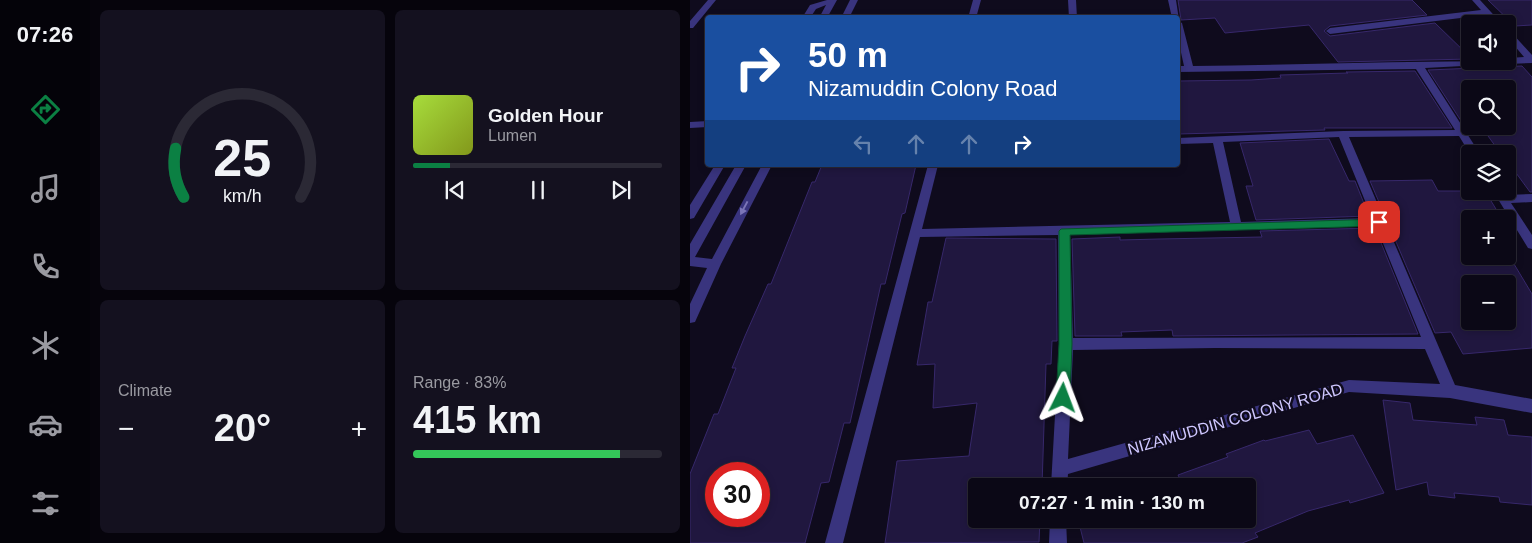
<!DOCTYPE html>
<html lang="en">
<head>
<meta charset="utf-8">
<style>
	body { margin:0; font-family:Arial,sans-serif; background:#14111f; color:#f1f3f6; height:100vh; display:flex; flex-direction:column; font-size:19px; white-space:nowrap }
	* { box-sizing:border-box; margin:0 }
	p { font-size:16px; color:#9a9aa1 }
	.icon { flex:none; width:28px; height:28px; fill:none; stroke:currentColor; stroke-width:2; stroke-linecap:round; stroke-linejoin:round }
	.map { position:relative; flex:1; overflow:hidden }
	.details { display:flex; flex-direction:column; gap:10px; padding:10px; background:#06040c; width:600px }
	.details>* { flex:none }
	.guide { position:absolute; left:15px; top:15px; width:475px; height:152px; border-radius:5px; box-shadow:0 2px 8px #0003,0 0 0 1px #2b2935; background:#1a4fa0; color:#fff; overflow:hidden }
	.tools { position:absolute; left:771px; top:15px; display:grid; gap:10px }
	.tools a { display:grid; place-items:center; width:55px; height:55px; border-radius:5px; background:#0b0816; box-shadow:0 2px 8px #0003,0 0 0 1px #2b2935; font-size:25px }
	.speed { position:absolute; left:15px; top:462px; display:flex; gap:10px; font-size:25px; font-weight:700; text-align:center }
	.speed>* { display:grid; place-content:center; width:65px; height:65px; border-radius:50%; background:#0b0816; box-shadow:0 2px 8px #0003,0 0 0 1px #2b2935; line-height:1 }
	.speed .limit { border:8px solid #d22; background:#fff; color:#111 }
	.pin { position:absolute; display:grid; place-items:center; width:42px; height:42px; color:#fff; margin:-21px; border-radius:10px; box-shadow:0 2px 8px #0006 }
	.me { position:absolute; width:55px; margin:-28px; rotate:3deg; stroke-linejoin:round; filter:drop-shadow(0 0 4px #0008) }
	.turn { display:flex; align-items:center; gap:18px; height:105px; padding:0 20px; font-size:22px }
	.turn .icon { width:65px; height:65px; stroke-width:2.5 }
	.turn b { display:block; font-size:35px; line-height:42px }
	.lanes { display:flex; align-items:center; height:48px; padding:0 20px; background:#0003; justify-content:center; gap:25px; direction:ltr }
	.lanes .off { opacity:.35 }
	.big { font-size:38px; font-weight:700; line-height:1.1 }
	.details .widget { flex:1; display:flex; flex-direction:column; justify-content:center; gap:8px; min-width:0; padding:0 18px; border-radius:8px; background:#14111f }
	.details .dial { align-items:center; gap:0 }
	.dial svg { height:130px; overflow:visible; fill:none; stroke:#2b2935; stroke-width:7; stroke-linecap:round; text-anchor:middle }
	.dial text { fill:#f1f3f6; stroke:none }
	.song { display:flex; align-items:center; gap:15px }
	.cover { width:60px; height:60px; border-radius:8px; background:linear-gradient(135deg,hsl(80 70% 55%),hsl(70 70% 35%)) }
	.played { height:5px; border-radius:2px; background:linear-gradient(90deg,#0b8043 15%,#2b2935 15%) }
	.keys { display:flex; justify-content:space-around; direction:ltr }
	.heat { display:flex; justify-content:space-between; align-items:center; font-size:28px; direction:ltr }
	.charge { height:8px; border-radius:4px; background:linear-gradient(90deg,#34c759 83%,#2b2935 0) }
	.details .tiles { flex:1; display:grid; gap:10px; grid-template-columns:repeat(2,1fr) }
	.trip { position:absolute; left:278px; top:478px; width:288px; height:50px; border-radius:5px; background:#0b0816; box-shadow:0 2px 8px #0003,0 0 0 1px #2b2935; font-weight:700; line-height:50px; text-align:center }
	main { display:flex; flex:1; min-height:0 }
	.tabs { display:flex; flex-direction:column; width:90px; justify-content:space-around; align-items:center; background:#040309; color:#9a9aa1 }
	.tabs .icon { width:35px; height:35px }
	.tabs .active { color:#0b8043 }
	.tabs b { font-size:22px; color:#f1f3f6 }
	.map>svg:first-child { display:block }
	.building { fill:#20173f; stroke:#37286b; fill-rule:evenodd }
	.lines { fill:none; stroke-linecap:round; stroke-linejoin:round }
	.minor { fill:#39347e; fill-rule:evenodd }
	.oneway { fill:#7c76b8 }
	.route { fill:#0b8043; stroke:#07532c }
	.labels { text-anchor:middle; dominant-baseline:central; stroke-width:5; stroke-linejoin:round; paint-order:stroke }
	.street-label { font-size:16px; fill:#cfc7ff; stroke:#0f0b1d }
</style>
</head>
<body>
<main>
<nav class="tabs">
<b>07:26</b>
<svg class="icon active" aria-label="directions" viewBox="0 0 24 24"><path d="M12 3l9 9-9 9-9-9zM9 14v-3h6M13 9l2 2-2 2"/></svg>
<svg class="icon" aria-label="music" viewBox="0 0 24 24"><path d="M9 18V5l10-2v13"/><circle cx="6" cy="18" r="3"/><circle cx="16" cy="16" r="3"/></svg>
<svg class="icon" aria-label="phone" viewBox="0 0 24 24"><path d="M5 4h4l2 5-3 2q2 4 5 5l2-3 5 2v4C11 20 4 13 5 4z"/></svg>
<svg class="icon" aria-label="climate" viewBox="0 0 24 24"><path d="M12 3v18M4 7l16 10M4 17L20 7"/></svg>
<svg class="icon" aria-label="car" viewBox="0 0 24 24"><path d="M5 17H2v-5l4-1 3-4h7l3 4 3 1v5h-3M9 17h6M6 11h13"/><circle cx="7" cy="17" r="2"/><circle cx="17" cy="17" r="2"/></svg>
<svg class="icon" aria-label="filters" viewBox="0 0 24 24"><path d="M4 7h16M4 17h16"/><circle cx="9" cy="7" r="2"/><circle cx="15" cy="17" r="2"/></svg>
</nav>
<section class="details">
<div class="tiles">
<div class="widget dial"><svg viewBox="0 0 100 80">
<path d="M14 69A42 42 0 1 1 86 69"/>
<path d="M14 69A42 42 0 0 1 9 39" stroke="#0b8043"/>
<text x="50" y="56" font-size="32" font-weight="700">25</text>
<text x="50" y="72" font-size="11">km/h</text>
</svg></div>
<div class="widget">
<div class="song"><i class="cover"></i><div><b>Golden Hour</b><p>Lumen</p></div></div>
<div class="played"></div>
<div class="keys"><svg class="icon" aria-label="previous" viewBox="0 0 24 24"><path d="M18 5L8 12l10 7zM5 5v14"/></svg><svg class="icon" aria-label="pause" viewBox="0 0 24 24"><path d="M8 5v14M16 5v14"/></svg><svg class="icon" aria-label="next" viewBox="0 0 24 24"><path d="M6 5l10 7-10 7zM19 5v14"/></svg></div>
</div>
<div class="widget"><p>Climate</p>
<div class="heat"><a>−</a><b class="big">20°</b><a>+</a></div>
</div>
<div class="widget"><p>Range · 83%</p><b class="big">415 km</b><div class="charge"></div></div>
</div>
</section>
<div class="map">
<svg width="842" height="543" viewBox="0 0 842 543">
	<rect width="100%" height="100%" fill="#0f0b1d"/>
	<path class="building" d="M488 0H722L737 15 640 26 634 31 640 36 745 23 780 57V59L648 62 619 25 535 33 525 18 491 20Z
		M798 0H842V25L825 26Z
		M832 66 842 77V192H840L818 162V154H811L793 129 777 130 738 70ZM780 89H818V126H780Z
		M725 71 762 128H634L635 130 488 134V81L561 80 591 78 590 75 658 73 656 72Z
		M639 139 659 181H665L679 216 566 220 556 186H563L550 143Z
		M132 165H226L215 213 212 214 195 284H191L160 423H154L139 482 131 483 115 543H0V474L24 414H28L46 368H42L55 336 78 284H81L122 182H125ZM26 474H69V516H26Z
		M742 180 748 191H795L812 219H780V256H818V254L842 294V348L773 354 761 332 745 333 680 181ZM780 284H818V321H780Z
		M685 228 728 334 483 336 482 330 431 332 432 336H385L382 239 430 237V240L469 239 572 237 570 231Z
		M256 238 366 239 367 341H362L361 364H356L352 486H286V519H350L349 542 195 543 207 461 279 456 280 448 287 403 243 408 245 364 227 365 238 302H242Z
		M693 400 720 403 723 420 787 425 785 417 814 420 818 435 842 437V505L810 502 809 497 764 493 765 498 739 495 737 482 706 490Z
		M619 430 627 444 663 435 694 493 660 503 659 500 618 511 565 533 568 537 552 543H394L388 519H556V486H464L490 479 488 475 538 457 536 454 574 440 575 441Z"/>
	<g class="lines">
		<path class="minor" d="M18 0H26L3 28H0V21Z
			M137 0H147L137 18H129L136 5 126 9 120 18H112L120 5Z
			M160 0H168L159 18H151Z
			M283 0H291L286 18H278Z
			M378 0H386L387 18H379Z
			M478 0H486L489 20 488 18H482Z
			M782 0H790L812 24H803L795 15 640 34 636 31 640 28 791 10Z
			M488 21 492 23 503 66C608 65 714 61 818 61V58L834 57 818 38V31L821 32 842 55V63L818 64 814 62 810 64 735 68 790 154H780L769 136 659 137 765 385 842 399V413L760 398 659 392 378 474 377 486H361L369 344 368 235 230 237 153 543H135L238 165H248L232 229 540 222 523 143 488 144V138L653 131 765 130 726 69 488 72V66H494L488 39ZM649 137 682 218 551 222 533 142ZM686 226 731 337 383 338 380 235ZM525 348 735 349 750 384 659 380 378 459 383 350Z
			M18 121V127L0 128V122Z
			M25 165H35L4 218 0 219V205Z
			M46 165H56L5 257 22 259 72 165H82L31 264 5 322 0 323V304L17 268 0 266V244Z
			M803 191H814L816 195 842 194V202L821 203 842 235V249L838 248Z
			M360 519H376L377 543H359Z"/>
	</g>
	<defs><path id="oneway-solid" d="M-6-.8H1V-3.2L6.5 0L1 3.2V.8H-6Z" transform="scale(1.25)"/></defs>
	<use class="oneway" href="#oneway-solid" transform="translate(54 208) rotate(118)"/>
	<path class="route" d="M689 219 694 222 689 226 380 235 382 344 380 398 378 402 373 404 368 402 366 398 369 344V231L371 229Z"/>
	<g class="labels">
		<g class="street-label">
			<text transform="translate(545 419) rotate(-16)">NIZAMUDDIN COLONY ROAD</text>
		</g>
	</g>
</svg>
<div class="tools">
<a><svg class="icon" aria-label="sound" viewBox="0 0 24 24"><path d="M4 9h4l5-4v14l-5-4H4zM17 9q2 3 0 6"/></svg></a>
<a><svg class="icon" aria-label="search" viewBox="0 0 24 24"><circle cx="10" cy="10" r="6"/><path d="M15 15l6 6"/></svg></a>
<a><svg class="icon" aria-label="layers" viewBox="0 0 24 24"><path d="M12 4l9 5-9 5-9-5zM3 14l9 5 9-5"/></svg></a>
<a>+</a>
<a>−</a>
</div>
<div class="speed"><div class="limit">30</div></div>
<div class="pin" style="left:689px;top:222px;background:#d93025"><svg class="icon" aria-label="arrive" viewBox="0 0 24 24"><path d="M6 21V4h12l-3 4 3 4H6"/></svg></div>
<svg class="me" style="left:373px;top:398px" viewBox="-20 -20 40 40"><path d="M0-17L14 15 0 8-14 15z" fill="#0b8043" stroke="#fff" stroke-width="4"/></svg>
<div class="trip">07:27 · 1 min · 130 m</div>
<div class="guide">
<div class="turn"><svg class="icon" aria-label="right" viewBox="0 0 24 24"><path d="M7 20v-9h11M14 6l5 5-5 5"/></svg><div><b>50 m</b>Nizamuddin Colony Road</div></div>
<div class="lanes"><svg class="icon off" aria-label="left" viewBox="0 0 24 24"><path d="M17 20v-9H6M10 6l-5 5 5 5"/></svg><svg class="icon off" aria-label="ahead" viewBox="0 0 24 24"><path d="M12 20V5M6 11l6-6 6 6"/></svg><svg class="icon off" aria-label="ahead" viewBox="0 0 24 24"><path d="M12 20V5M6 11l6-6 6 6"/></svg><svg class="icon" aria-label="right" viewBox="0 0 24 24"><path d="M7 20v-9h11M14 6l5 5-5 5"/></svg></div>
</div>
</div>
</main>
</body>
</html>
